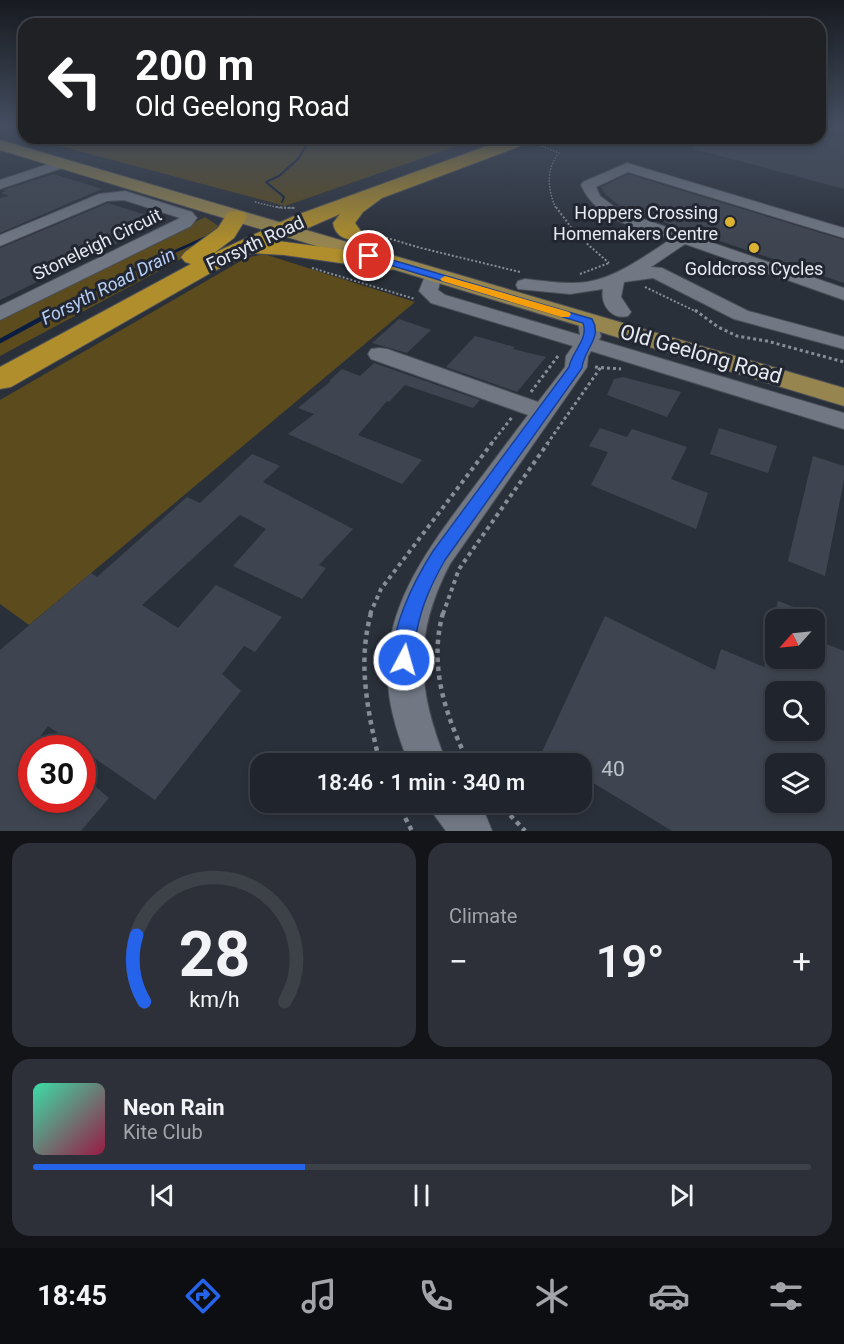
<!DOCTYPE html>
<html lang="en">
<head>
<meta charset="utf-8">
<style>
	body { margin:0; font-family:Roboto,sans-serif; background:#2d3038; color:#f1f3f6; height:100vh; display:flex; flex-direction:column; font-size:22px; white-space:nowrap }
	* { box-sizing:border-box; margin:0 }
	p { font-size:20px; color:#a2a4a9 }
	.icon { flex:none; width:33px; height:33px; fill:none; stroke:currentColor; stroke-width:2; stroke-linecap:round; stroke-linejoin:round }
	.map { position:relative; height:831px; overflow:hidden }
	.details { display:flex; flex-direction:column; gap:12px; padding:12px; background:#121418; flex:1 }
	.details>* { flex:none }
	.hud { position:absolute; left:18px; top:18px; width:808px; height:126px; border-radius:18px; box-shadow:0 3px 9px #0003,0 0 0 2px #3d4148; background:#202124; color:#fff; overflow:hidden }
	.needle { width:39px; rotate:243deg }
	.buttons { position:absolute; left:765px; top:609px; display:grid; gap:12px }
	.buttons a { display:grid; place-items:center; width:60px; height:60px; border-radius:12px; background:#20242c; box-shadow:0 3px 9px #0003,0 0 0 2px #3d4148; font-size:30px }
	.speed { position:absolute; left:18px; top:735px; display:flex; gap:12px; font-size:30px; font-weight:700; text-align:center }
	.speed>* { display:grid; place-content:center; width:78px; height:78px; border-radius:50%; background:#20242c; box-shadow:0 3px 9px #0003,0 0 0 2px #3d4148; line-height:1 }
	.speed .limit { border:9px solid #d22; background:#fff; color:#111 }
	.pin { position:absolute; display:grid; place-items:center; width:51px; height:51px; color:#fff; margin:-26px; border:3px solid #fff; border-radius:50%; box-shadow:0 2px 6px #0007 }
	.me { position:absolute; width:66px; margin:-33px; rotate:6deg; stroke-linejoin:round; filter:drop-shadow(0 0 4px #0008) }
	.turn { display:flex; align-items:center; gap:21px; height:126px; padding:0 18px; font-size:27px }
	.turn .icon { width:78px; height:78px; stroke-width:2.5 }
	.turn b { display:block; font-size:42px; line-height:51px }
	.big { font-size:45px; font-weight:600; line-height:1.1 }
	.details .widget { flex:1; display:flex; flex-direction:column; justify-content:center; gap:9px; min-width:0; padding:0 21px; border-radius:18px; background:#2d3038 }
	.details .dial { align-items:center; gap:0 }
	.dial svg { height:156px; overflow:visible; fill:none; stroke:#3d4148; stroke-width:7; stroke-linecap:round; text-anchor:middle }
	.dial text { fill:#f1f3f6; stroke:none }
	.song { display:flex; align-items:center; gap:18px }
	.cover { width:72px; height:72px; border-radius:9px; background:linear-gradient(135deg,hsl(160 70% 55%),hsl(340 70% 35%)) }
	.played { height:6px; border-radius:3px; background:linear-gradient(90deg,#2563eb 35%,#3d4148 35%) }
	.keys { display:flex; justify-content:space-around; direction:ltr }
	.heat { display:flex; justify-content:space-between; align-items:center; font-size:33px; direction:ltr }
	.details .tiles { flex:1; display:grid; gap:12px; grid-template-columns:1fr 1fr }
	.widget:last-child { grid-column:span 2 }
	.trip { position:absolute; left:250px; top:753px; width:342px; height:60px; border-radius:18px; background:#20242c; box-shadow:0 3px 9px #0003,0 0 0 2px #3d4148; font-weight:600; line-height:60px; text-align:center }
	.menu { display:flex; height:96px; justify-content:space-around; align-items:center; background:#0d0e12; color:#a2a4a9 }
	.menu .icon { width:42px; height:42px }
	.menu .active { color:#2563eb }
	.menu b { font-size:27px; color:#f1f3f6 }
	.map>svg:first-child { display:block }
	.green { fill:#5b4b1d }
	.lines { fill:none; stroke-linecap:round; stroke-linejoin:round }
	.stream-far2 { stroke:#0a1d41; stroke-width:2 }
	.stream-far1 { stroke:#0a1d41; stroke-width:3 }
	.stream { stroke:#0a1d41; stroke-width:4.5 }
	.building { fill:#3f4550; fill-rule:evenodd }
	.minor-casing { stroke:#4a4e57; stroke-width:2 }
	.major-casing { stroke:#4a4e57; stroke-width:2 }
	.highway-casing { stroke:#4a4e57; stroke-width:2 }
	.path-far4 { stroke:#888d95; stroke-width:1.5; stroke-dasharray:1.5 1.5; stroke-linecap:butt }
	.path-far3 { stroke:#888d95; stroke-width:2; stroke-dasharray:2 2; stroke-linecap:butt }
	.path-far2 { stroke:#888d95; stroke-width:3; stroke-dasharray:3 3; stroke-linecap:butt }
	.path-far1 { stroke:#888d95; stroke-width:4; stroke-dasharray:4 4; stroke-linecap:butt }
	.path { stroke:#888d95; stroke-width:4.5; stroke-dasharray:4.5 4.5; stroke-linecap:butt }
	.minor { fill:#717884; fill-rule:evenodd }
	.major { fill:#96854f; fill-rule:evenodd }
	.highway { fill:#af8e2b; fill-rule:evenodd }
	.route { fill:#2563eb; stroke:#184099; stroke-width:1.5 }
	.slow { fill:#f59e0b }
	.poi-dot { fill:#dcb233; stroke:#212630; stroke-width:2 }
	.labels { text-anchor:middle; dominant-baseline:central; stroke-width:6; stroke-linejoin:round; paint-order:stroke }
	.far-poi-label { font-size:18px; fill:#e5e9f0; stroke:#212630; text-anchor:end }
	.far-street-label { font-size:18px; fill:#e5e9f0; stroke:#212630 }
	.far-water-label { font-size:18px; font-style:italic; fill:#b7cff6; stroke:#212630 }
	.street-label { font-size:21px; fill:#e5e9f0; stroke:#212630 }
	.near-number-label { font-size:21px; fill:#bcc0c8 }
</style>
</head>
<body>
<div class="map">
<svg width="844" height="831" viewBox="0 0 844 831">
	<rect width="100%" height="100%" fill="#2a303a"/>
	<path class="green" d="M30 138H480L285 206Z
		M205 217 220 227 211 243 0 356V319Z
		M264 254 415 302 29 625 0 604V400L246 258Z"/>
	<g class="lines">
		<path class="stream-far2" d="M282 202 284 197 266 182 279 176 298 159 311 138"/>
		<path class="stream-far1" d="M54 312 123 275 209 236"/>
		<path class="stream" d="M0 341 57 310"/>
	</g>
	<path class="building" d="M820 127H844V189L691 148 711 138 732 144 744 138H820Z
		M54 174 102 189 0 233V198L9 196 1 193 6 191 3 190Z
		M628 174 844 240V283L622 208 606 195 601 187Z
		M108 203 153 217 119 233 130 237 0 300V248Z
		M399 319 431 330 407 353 372 343Z
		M475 336 515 347 513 349 546 357 517 392 446 367Z
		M374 363 480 400 473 408 405 385 389 402 387 401 358 435 422 460 402 484 288 434 314 414 298 408 331 381H329L342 369 360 376Z
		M624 377 634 380 681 392 667 417 607 395 614 379Z
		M600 428 627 437 632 429 687 447 671 479 708 493 696 529 591 485 608 452 589 446Z
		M719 428 777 446 768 473 710 454Z
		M252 454 280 466 263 482 353 529 319 565 326 568 302 599 233 566 266 529 240 515 142 605 178 628 216 585 282 617 255 652 244 646 222 674 241 691 155 800 48 726 39 738 51 748H32V800H82V775L109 798 81 831H0V650L91 573 97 577 187 497 200 503Z
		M813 456 844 466V480L825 576 788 561Z
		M778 601 799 609 797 620H774Z
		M605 616 715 670 721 649 764 667 766 658H814V639L844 651V831H672L582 776V764H562L542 752ZM774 692H814V730H766ZM776 764H814V802H776Z"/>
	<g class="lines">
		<g class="minor-casing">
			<path id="minor" d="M63 159 68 160 70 163 68 166 0 189V180Z
				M627 163 844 228V238L628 172 596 187 600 196 620 211 844 288V300L685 244 651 267 662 268 748 311 844 337V349L734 319 653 278 624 282 621 297 631 312 628 316C612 320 600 305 603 289L570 294 518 289 516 285 518 281 525 279C545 281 567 285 587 282 617 277 645 256 671 239 637 227 597 221 581 185L583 182Z
				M125 191 192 212 197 218 191 226 0 320V306L180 218 124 200 107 201 0 246V235L99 194Z
				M433 270 439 271 442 275 438 290 445 295 580 335 578 321 581 317H595L601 336 599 340 844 413V429L591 351 588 356 587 367 450 564C412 636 417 691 447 764H409C399 738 390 712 388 684 382 612 424 554 465 499 486 471 507 443 528 415L371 359 368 354 371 349 379 348 387 349 538 402 565 367 566 356 573 346 431 303 419 291 427 271Z
				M429 802H475L486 816 492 831H446L435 816Z"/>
		</g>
		<g class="major-casing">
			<path id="major" d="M0 140 844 388V406L0 150Z"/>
		</g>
		<g class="highway-casing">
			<path id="highway" d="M509 138H534L531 142 382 198 363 212 355 223 363 234 360 239C348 242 335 237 333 223L340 214 278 241 390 256 399 258 402 263 399 268 390 270 284 255 252 253 214 271 11 387 0 389V367L191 264 185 262 181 257 185 252 218 228 228 212 236 211 244 212 247 217 234 238 214 253 294 216Z"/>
		</g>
		<path class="path-far4" d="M539 143 552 138
			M539 145 559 153C545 170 548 190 556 209
			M255 202 280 208H295"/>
		<path class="path-far3" d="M276 207 295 208
			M556 207 576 234 609 263
			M367 232 421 248 520 272
			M312 268 415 299
			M580 274 609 263
			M645 287 697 312"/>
		<path class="path-far2" d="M695 310 718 327 737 336 767 341 844 362
			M595 367 621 369
			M531 392 558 356
			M491 444 513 416
			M547 444 601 367"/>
		<path class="path-far1" d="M370 614 381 589 492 443
			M443 614 459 569 548 443"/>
		<path class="path" d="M371 613C357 664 368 713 380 764
			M443 613C428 667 446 716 469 764
			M397 802 412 831
			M498 802 525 831"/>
		<use href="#minor" class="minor"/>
		<use href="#major" class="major"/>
		<use href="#highway" class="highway"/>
	</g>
	<linearGradient id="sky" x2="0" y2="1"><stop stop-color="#171a20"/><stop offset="0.52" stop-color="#444e60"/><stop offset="1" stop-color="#444e60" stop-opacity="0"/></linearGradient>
	<rect width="844" height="243" fill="url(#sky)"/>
	<path class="route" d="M366 254H372L592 319C603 338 584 348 582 368L445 560C432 583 422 604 417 630 414 642 416 655 411 666L404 669 397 666C384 637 417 576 433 551L569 367C572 351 589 339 583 323L366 258Z"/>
	<path class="slow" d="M445 276 569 312 571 314 569 317H561L442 281 440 279Z"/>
	<g class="poi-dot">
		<circle cx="730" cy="222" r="6"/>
		<circle cx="754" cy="248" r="6"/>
	</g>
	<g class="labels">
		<g class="far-poi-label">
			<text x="718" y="212">Hoppers Crossing<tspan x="718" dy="21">Homemakers Centre</tspan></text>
			<text x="754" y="268" text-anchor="middle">Goldcross Cycles</text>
		</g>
		<g class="far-street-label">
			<text transform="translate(255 243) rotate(-25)">Forsyth Road</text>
			<text transform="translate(97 244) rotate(-26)">Stoneleigh Circuit</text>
		</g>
		<g class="far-water-label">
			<text transform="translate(108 286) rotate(-27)">Forsyth Road Drain</text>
		</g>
		<g class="street-label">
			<text transform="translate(701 354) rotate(16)">Old Geelong Road</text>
		</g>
		<g class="near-number-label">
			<text x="613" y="769">40</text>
		</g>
	</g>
</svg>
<div class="buttons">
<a><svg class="needle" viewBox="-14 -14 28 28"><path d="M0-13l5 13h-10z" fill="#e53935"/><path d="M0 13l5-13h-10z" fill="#a2a4a9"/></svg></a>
<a><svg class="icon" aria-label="search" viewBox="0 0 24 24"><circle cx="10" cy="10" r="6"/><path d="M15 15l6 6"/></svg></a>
<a><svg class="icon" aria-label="layers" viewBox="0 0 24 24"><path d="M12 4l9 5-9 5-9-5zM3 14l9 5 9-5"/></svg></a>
</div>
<div class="speed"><div class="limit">30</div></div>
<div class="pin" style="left:369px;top:256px;background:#d93025"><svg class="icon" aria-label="arrive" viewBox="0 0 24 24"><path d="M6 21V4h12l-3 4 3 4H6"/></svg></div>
<svg class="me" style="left:404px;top:660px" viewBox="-20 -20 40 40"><circle r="17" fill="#2563eb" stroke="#fff" stroke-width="3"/><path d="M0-11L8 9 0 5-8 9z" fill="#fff"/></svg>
<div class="trip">18:46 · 1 min · 340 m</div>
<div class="hud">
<div class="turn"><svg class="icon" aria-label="left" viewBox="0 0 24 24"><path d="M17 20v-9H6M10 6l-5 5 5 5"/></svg><div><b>200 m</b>Old Geelong Road</div></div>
</div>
</div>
<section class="details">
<div class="tiles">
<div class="widget dial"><svg viewBox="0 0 100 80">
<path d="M14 69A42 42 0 1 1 86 69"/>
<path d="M14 69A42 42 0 0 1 10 35" stroke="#2563eb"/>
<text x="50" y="56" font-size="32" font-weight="700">28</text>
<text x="50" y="72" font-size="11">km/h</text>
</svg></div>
<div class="widget"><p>Climate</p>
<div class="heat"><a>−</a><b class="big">19°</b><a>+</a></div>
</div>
<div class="widget">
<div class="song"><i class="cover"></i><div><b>Neon Rain</b><p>Kite Club</p></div></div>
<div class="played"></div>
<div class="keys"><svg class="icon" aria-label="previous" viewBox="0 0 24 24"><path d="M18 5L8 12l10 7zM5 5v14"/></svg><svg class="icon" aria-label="pause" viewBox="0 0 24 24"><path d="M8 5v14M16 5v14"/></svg><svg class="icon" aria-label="next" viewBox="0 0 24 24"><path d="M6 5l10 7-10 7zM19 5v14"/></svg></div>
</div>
</div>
</section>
<nav class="menu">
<b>18:45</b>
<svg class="icon active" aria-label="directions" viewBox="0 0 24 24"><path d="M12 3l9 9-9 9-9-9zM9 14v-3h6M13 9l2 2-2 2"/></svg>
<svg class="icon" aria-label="music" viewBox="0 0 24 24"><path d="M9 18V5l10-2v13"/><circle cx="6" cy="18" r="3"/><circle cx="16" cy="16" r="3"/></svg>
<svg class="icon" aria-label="phone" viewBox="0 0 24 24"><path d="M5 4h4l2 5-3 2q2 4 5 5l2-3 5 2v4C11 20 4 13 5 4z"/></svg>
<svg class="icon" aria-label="climate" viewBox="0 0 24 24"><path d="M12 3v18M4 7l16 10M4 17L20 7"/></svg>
<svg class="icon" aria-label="car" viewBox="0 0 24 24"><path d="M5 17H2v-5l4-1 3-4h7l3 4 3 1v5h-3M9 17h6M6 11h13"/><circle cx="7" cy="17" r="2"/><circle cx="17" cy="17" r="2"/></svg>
<svg class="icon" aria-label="filters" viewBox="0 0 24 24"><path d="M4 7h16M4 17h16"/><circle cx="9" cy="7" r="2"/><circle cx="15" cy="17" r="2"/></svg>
</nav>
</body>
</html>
